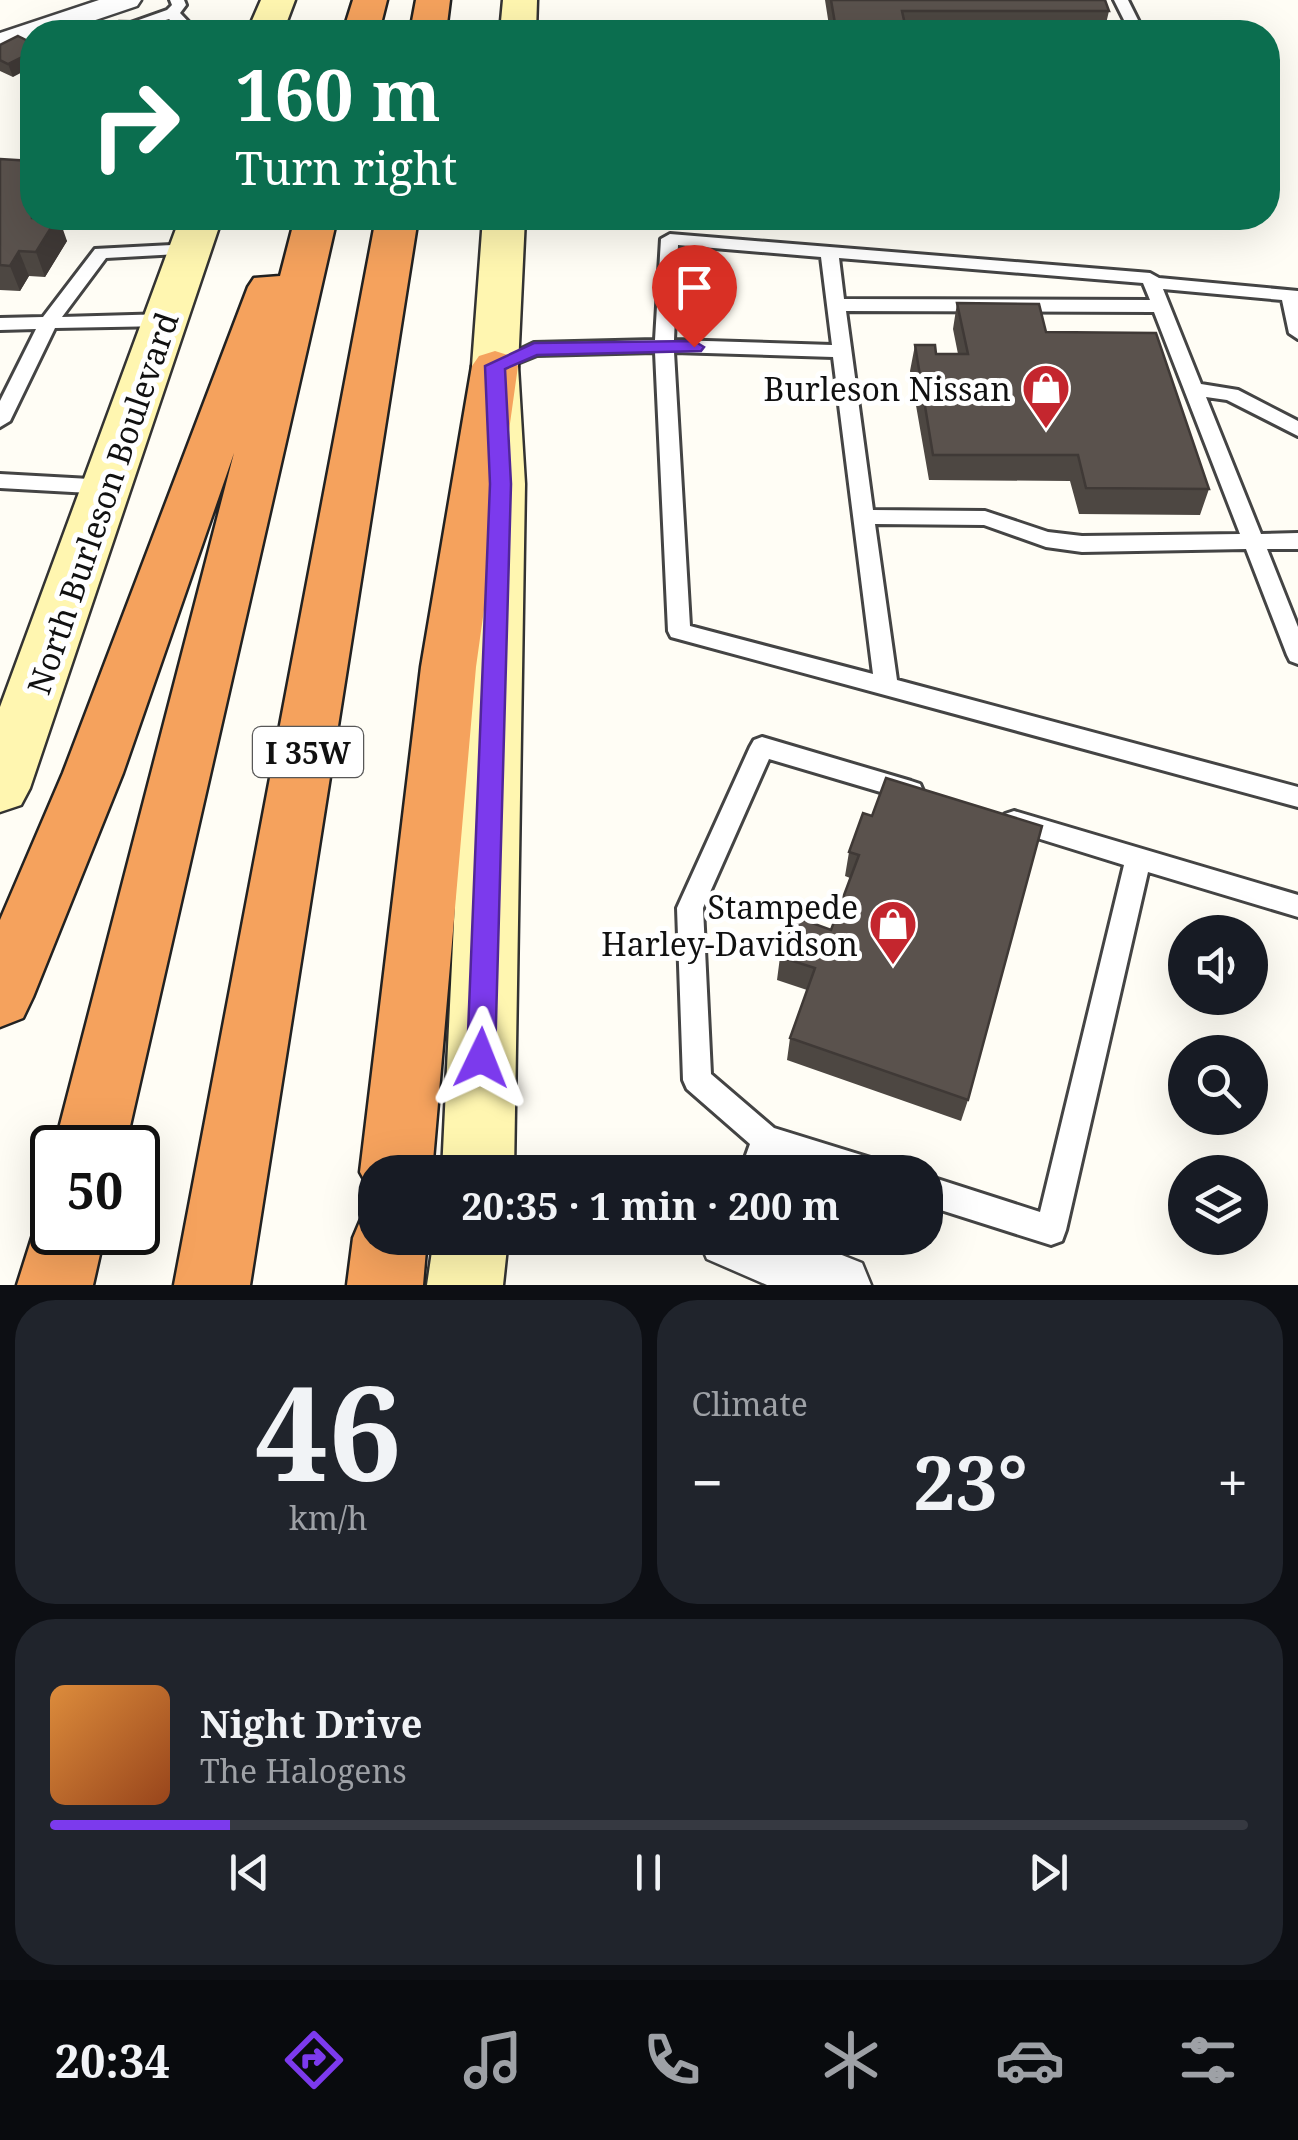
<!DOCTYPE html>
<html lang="en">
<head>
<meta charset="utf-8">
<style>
	body { margin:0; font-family:"Noto Serif",serif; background:#20242c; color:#f1f3f6; height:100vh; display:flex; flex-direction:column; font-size:38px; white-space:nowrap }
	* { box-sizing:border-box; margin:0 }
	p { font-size:32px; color:#9ea1a6 }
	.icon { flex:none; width:55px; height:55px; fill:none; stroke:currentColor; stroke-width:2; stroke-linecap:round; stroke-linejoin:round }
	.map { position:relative; height:1285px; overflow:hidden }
	.panel { display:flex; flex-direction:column; gap:15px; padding:15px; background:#0d0f14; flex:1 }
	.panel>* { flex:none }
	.hud { position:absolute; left:20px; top:20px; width:1260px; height:210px; border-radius:40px; box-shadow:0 10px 40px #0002; background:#0b6e4f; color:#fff; overflow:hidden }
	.fabs { position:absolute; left:1168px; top:915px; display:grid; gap:20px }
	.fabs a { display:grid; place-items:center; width:100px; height:100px; border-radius:50%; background:#171b24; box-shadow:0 10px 40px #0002; font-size:50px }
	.speed { position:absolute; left:30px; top:1125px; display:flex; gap:20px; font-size:50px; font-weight:700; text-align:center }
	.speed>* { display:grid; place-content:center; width:130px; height:130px; border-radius:50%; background:#171b24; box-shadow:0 10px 40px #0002; line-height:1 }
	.speed .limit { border:5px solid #111; border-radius:15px; background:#fff; color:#111 }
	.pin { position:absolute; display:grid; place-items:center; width:85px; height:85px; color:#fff; margin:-102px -42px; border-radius:50% 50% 50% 0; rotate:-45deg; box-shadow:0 0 10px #0007 }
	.pin .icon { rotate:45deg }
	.me { position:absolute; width:110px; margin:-55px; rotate:2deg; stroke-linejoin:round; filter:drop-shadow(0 0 8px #0008) }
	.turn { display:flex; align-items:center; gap:35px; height:210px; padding:0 50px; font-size:45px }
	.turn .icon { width:130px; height:130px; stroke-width:2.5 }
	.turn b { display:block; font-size:70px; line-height:85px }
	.big { font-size:75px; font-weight:700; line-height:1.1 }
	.panel .widget { flex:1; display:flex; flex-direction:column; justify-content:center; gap:15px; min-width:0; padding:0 35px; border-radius:40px; background:#20242c }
	.panel .dial { align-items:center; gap:0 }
	.dial b { font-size:130px; line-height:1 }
	.song { display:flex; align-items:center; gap:30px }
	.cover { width:120px; height:120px; border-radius:15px; background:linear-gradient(135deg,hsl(30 70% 55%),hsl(20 70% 35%)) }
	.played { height:10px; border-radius:5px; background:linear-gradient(90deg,#7c3aed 15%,#363941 15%) }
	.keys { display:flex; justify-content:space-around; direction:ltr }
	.heat { display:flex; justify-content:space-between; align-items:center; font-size:55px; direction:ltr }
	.panel .tiles { flex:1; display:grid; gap:15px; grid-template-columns:1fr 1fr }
	.widget:last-child { grid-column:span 2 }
	.trip { position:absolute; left:358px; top:1155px; width:585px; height:100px; border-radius:40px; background:#171b24; box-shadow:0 10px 40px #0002; font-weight:700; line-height:100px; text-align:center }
	.dock { display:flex; height:160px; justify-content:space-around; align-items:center; background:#090b0e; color:#9ea1a6 }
	.dock .icon { width:70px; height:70px }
	.dock .current { color:#7c3aed }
	.dock b { font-size:45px; color:#f1f3f6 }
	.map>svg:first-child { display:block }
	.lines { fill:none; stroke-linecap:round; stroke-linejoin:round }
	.service-casing { stroke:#444; stroke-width:6 }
	.minor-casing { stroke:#444; stroke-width:5 }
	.secondary-casing { stroke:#333; stroke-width:5 }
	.motorway-casing { stroke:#222; stroke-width:5 }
	.service { fill:#fff; fill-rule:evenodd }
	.minor { fill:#fff; fill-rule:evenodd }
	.secondary { fill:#fff6b0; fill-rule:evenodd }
	.motorway { fill:#f5a25d; fill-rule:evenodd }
	.wall { fill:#4d4742 }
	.shaded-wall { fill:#3f3936 }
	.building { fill:#5a524d; stroke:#3f3936; stroke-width:2.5 }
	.route { fill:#7c3aed; stroke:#51269a; stroke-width:2.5 }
	.labels { text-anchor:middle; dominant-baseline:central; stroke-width:10; stroke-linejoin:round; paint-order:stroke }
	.shield { fill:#fff; stroke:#585858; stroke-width:2.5 }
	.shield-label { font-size:30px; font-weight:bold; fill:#111 }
	.poi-label { font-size:32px; fill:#111; stroke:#fff; text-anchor:end }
	.street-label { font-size:32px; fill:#111; stroke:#fff }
</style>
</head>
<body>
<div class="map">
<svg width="1298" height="1285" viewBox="0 0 1298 1285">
	<rect width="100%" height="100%" fill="#fffdf5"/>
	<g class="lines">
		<g class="service-casing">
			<path id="service" d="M170 0H184L186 5 180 13 198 32H183L169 19 125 32H105L167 10 172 5Z
				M1114 0H1128L1144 32H1130Z
				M67 16H77L93 32H78L65 19Z
				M670 234 1150 273 1159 278 1298 291V339L1289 333 1282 300 1163 289 1201 384 1238 390 1298 421V436L1227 400 1206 397 1261 534 1298 533V549H1267L1298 627V664L1290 661 1287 655 1246 549 1082 552 1046 547 984 525 875 524 897 680 1298 787V807L671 637 668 631 655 352 537 355 495 372 486 366 534 343 655 340 661 239ZM678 245 821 257 832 345 674 340ZM839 258 1143 283 1150 300 844 299ZM846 311 1154 312 1240 534 1082 536 1048 532 985 511 873 510ZM674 352 833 357 873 674 690 626Z
				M191 244 197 245V253L106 258 62 317 167 314 176 320 167 326 55 328 10 421 0 427V401L36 329 0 330V318L43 317 95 249Z
				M0 474 108 480 118 487 108 494 0 488Z
				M762 737 911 781 920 784 923 791 920 798 911 801 769 759 703 908 711 1074 774 1128 871 1158 881 1162 885 1172H827L774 1156 768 1172H740L750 1144 687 1089 683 1080 677 908 750 747 754 740Z
				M1014 811 1298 895V917L1148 872 1066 1230 1062 1241 1051 1245 925 1205V1175L1040 1212 1124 865 1005 828 1002 821 1005 814Z"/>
		</g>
		<g class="minor-casing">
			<path id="minor" d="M99 0H141L137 6 60 32H32V42L0 52V33Z
				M698 1238H799L862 1263 871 1285H767L707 1259Z"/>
		</g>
		<g class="secondary-casing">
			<path id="secondary" d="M261 0H295L283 32H247Z
				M503 0H537L536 32H500Z
				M180 218H222L30 788 21 805 0 812V707Z
				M483 218H525L518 366 525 484 514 1172H442L475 484 472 366Z
				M434 1238H508L503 1285H427Z"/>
		</g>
		<g class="motorway-casing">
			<path id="motorway" d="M353 0H387L379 32H343Z
				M416 0H450L446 32H410Z
				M295 218H337L125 1148H54L234 453 123 773 33 997 23 1018 0 1027V920L63 773 248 287 254 278 280 276Z
				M376 218H418L250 1285H174Z
				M495 351 511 356 518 366 476 667 432 1172H375V1199L360 1172 421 667 472 366 479 356Z
				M52 1202V1232H105L93 1285H17L42 1206Z
				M375 1207V1238H427L423 1285H347L353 1238 364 1212Z"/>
		</g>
		<use href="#service" class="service"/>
		<use href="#minor" class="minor"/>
		<use href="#secondary" class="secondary"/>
		<use href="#motorway" class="motorway"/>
	</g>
	<path class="wall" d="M825 0H1105L1109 11 1104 32H830Z
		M18 36 13 77 0 71V45Z
		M0 159 67 241 45 277 29 276 20 291 0 290Z
		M957 303 1046 332 1209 489 1200 515 1079 514 1070 481 929 480 910 371 915 345 936 354H958L953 329Z
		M863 813 968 1100 961 1121 787 1060 790 1038 807 990 777 980 780 957 831 930 850 878 845 876 849 852Z"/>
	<path class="shaded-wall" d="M179 22 181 32H174Z
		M32 52V67L13 77 8 64Z
		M57 218H59L67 241 45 277 36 252Z
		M19 251 29 276 20 291 10 266Z"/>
	<path class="building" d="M831 0H1105L1109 11H902L906 29H836Z
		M119 21 179 22 174 32H112Z
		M18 36 32 43V52L8 64 0 60V45Z
		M0 159 32 161V218H57L36 252 19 251 10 266 0 265Z
		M957 303 1039 304 1046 332 1156 333 1209 489 1086 488 1078 455H933L915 345H935L936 354H968Z
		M886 778 1042 826 968 1100 790 1038 815 968 780 957 796 917 831 930 859 855 849 852 863 813 872 816Z"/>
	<path class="route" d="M694 341 704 347 701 351 537 355 505 369 511 484 495 1058 491 1067 481 1071 471 1067 467 1058 490 484 485 366 534 343Z"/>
	<defs>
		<g id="shop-pin" transform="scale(2.5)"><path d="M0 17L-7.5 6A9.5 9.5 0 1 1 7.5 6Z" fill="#c4262e" stroke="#fff"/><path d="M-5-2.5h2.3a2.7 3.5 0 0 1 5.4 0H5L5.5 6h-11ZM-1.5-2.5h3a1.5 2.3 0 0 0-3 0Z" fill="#fff"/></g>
	</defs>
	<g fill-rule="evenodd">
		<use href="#shop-pin" x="1046" y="388"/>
		<use href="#shop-pin" x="893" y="924"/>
	</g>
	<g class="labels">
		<rect class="shield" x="253" y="727" width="110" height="50" rx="8"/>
		<g class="shield-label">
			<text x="308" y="752">I 35W</text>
		</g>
		<g class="poi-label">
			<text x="1011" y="388">Burleson Nissan</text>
			<text x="858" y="906">Stampede<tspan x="858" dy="37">Harley-Davidson</tspan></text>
		</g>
		<g class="street-label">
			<text transform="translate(102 503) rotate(-71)">North Burleson Boulevard</text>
		</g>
	</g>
</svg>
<div class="fabs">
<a><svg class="icon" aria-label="sound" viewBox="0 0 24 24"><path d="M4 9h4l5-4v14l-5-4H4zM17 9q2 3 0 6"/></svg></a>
<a><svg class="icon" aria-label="search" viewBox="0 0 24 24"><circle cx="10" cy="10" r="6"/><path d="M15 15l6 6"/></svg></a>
<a><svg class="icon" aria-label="layers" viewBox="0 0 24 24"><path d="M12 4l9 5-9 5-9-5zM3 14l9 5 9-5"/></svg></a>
</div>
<div class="speed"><div class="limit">50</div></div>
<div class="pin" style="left:694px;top:347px;background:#d93025"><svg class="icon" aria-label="arrive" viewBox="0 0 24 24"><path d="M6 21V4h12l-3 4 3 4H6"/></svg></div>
<svg class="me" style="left:481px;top:1058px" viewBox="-20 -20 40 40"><path d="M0-17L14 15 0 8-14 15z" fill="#7c3aed" stroke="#fff" stroke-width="4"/></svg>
<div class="trip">20:35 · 1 min · 200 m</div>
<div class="hud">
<div class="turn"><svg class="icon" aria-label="right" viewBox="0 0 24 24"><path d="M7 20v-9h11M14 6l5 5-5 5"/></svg><div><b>160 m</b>Turn right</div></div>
</div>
</div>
<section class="panel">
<div class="tiles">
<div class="widget dial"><b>46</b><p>km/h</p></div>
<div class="widget"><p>Climate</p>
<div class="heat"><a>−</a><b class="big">23°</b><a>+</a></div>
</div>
<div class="widget">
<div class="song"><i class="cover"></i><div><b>Night Drive</b><p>The Halogens</p></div></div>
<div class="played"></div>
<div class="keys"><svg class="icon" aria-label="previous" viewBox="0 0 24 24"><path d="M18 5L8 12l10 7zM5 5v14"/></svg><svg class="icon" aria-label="pause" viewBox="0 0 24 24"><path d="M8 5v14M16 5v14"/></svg><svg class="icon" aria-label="next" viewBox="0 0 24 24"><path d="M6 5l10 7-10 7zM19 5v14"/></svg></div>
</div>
</div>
</section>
<nav class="dock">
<b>20:34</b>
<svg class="icon current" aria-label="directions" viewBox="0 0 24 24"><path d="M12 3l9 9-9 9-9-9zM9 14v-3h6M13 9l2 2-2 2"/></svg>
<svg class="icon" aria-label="music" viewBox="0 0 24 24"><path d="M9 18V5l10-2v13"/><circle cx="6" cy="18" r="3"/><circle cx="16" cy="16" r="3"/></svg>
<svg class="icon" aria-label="phone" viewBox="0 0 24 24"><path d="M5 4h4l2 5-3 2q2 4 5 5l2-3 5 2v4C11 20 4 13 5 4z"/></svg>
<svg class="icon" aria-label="climate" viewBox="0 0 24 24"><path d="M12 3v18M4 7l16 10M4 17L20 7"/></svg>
<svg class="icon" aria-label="car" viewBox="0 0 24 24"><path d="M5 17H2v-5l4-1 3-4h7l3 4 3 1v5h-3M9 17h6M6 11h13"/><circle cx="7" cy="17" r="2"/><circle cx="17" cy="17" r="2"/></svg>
<svg class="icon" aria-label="filters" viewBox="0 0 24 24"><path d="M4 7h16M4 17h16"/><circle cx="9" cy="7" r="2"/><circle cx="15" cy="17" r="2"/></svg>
</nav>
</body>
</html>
